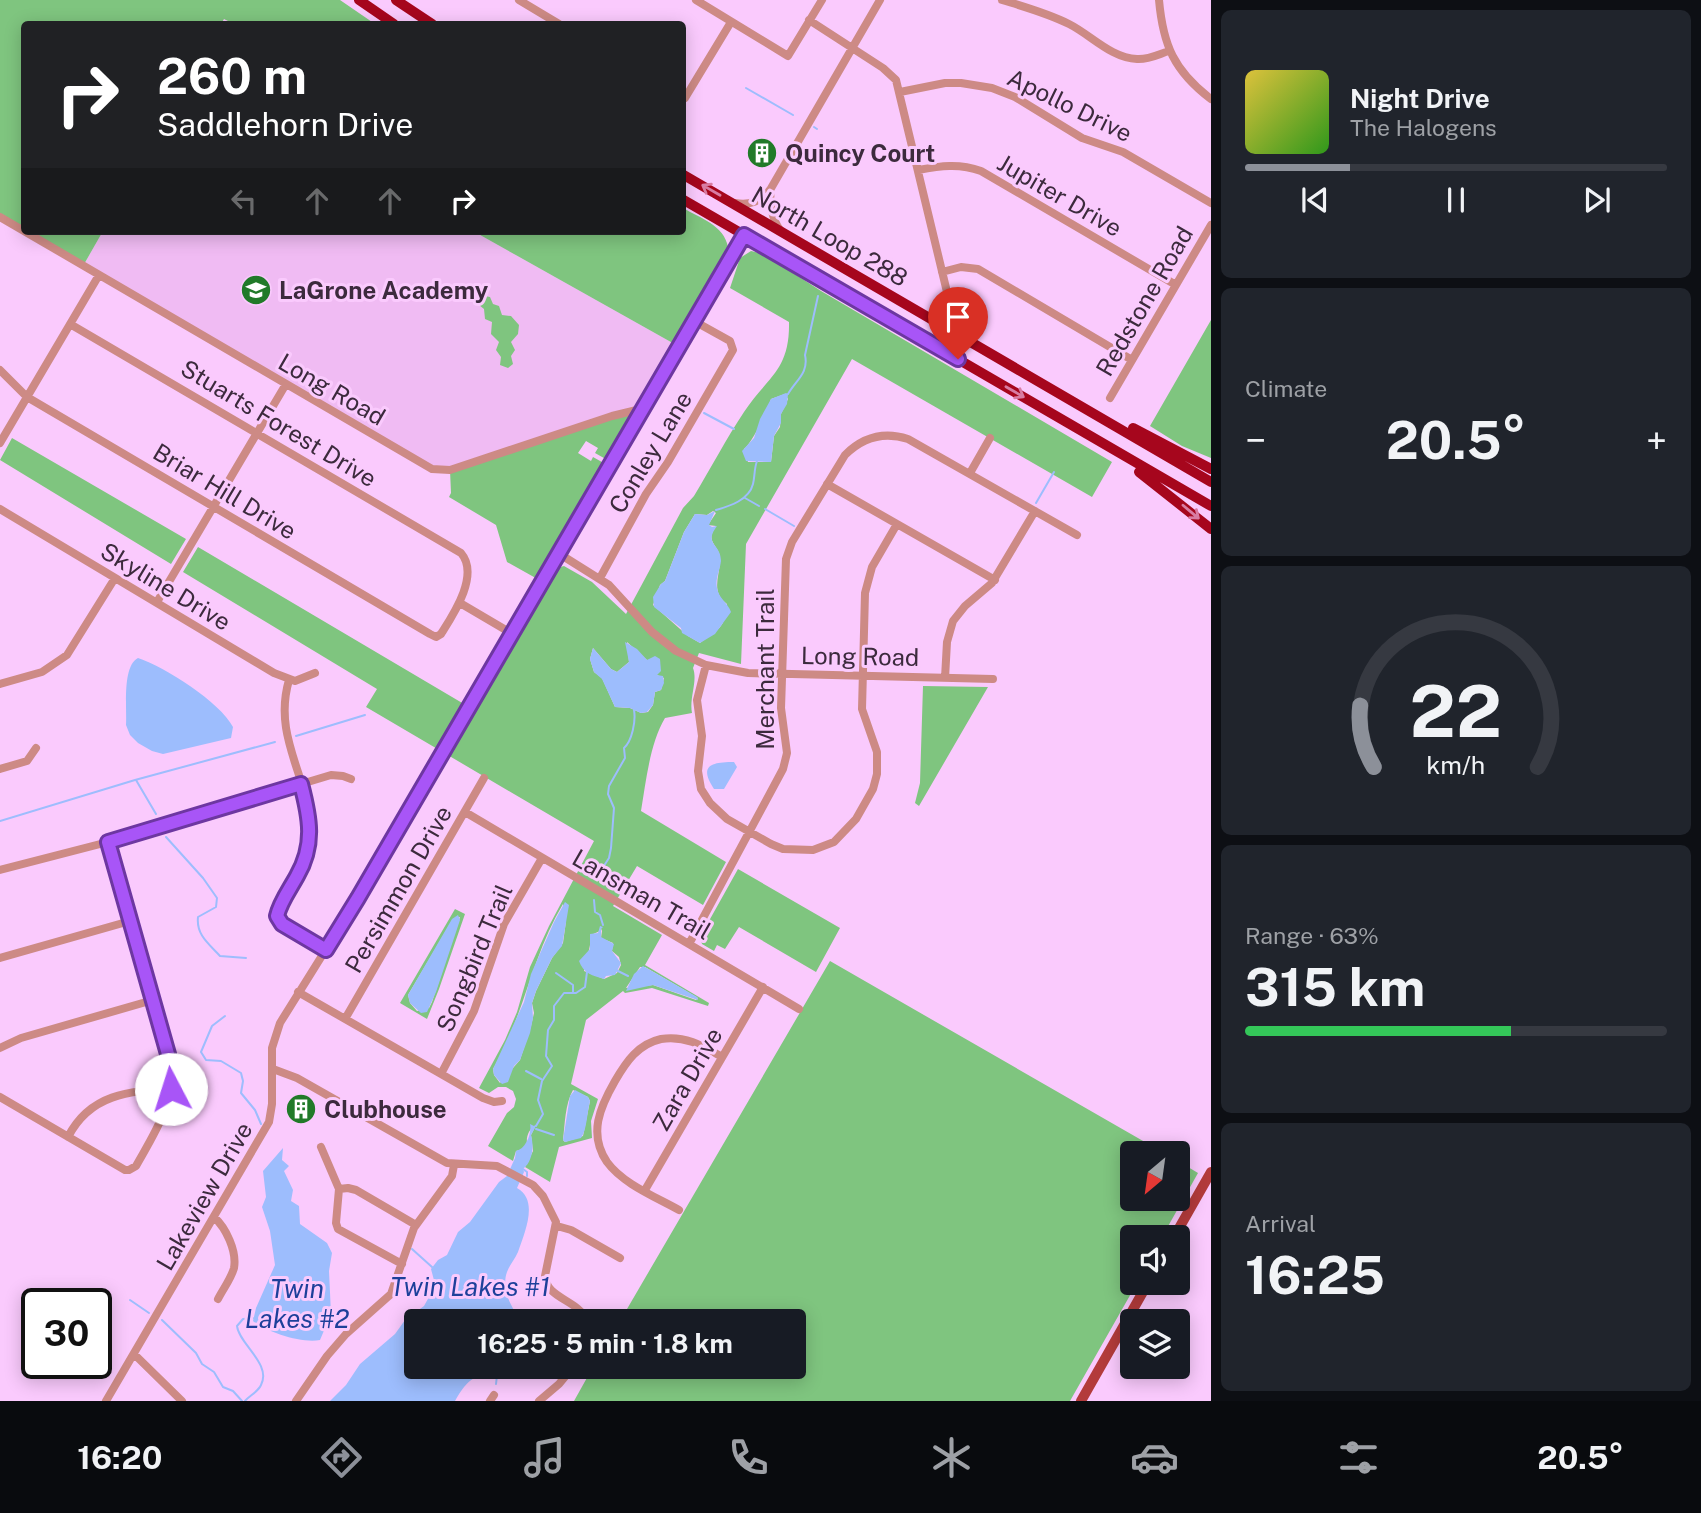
<!DOCTYPE html>
<html lang="en">
<head>
<meta charset="utf-8">
<style>
	body { margin:0; font-family:"Public Sans",sans-serif; background:#20242c; color:#f1f3f6; height:100vh; display:flex; flex-direction:column; font-size:26px; white-space:nowrap }
	* { box-sizing:border-box; margin:0 }
	p { font-size:23px; color:#9ea1a6 }
	.icon { flex:none; width:38px; height:38px; fill:none; stroke:currentColor; stroke-width:2; stroke-linecap:round; stroke-linejoin:round }
	.map { position:relative; flex:1; overflow:hidden }
	.drawer { display:flex; flex-direction:column; gap:10px; padding:10px; background:#0d0f14; width:490px }
	.drawer>* { flex:none }
	.top-card { position:absolute; left:21px; top:21px; width:665px; height:214px; border-radius:7px; box-shadow:0 4px 18px #0003; background:#202124; color:#fff; overflow:hidden }
	.needle { width:46px; rotate:209deg }
	.tools { position:absolute; left:1120px; top:1141px; display:grid; gap:14px }
	.tools a { display:grid; place-items:center; width:70px; height:70px; border-radius:7px; background:#171b24; box-shadow:0 4px 18px #0003; font-size:35px }
	.speed { position:absolute; left:21px; top:1288px; display:flex; gap:14px; font-size:35px; font-weight:700; text-align:center }
	.speed>* { display:grid; place-content:center; width:91px; height:91px; border-radius:50%; background:#171b24; box-shadow:0 4px 18px #0003; line-height:1 }
	.speed .limit { border:4px solid #111; border-radius:10px; background:#fff; color:#111 }
	.pin { position:absolute; display:grid; place-items:center; width:60px; height:60px; color:#fff; margin:-72px -30px; border-radius:50% 50% 50% 0; rotate:-45deg; box-shadow:0 0 7px #0007 }
	.pin .icon { rotate:45deg }
	.me { position:absolute; width:77px; margin:-38px; rotate:355deg; stroke-linejoin:round; filter:drop-shadow(0 0 5px #0008) }
	.turn { display:flex; align-items:center; gap:24px; height:147px; padding:0 21px; font-size:32px }
	.turn .icon { width:91px; height:91px; stroke-width:2.5 }
	.turn b { display:block; font-size:49px; line-height:60px }
	.lanes { display:flex; align-items:center; height:66px; padding:0 21px; background:#0003; justify-content:center; gap:35px; direction:ltr }
	.lanes .off { opacity:.35 }
	.big { font-size:52px; font-weight:700; line-height:1.1 }
	.drawer .widget { flex:1; display:flex; flex-direction:column; justify-content:center; gap:10px; min-width:0; padding:0 24px; border-radius:10px; background:#20242c }
	.drawer .dial { align-items:center; gap:0 }
	.dial svg { height:182px; overflow:visible; fill:none; stroke:#363941; stroke-width:7; stroke-linecap:round; text-anchor:middle }
	.dial text { fill:#f1f3f6; stroke:none }
	.song { display:flex; align-items:center; gap:21px }
	.cover { width:84px; height:84px; border-radius:10px; background:linear-gradient(135deg,hsl(50 70% 55%),hsl(110 70% 35%)) }
	.played { height:7px; border-radius:4px; background:linear-gradient(90deg,#8c9099 25%,#363941 25%) }
	.keys { display:flex; justify-content:space-around; direction:ltr }
	.heat { display:flex; justify-content:space-between; align-items:center; font-size:38px; direction:ltr }
	.charge { height:10px; border-radius:5px; background:linear-gradient(90deg,#34c759 63%,#363941 0) }
	.trip { position:absolute; left:404px; top:1309px; width:402px; height:70px; border-radius:7px; background:#171b24; box-shadow:0 4px 18px #0003; font-weight:700; line-height:70px; text-align:center }
	.menu { display:flex; height:112px; justify-content:space-around; align-items:center; background:#090b0e; color:#9ea1a6 }
	.menu .icon { width:49px; height:49px }
	.menu .on { color:#8c9099 }
	.menu b { font-size:32px; color:#f1f3f6 }
	main { display:flex; flex:1; min-height:0 }
	.map>svg:first-child { display:block }
	.built { fill:#f0bbf3 }
	.green { fill:#7fc57f; fill-rule:evenodd }
	.water { fill:#9dbdfd }
	.lines { fill:none; stroke-linecap:round; stroke-linejoin:round }
	.stream { stroke:#9dbdfd; stroke-width:2 }
	.minor { stroke:#cd8a85; stroke-width:8 }
	.major { stroke:#b33b3b; stroke-width:10 }
	.highway { stroke:#a6061d; stroke-width:10 }
	.oneway { stroke:#d87ca3 }
	.route-casing { stroke:#6d37a1; stroke-width:18 }
	.route { stroke:#a855f7; stroke-width:12 }
	.labels { text-anchor:middle; dominant-baseline:central; stroke-width:6; stroke-linejoin:round; paint-order:stroke }
	.street-label { font-size:24px; fill:#3c2a3d; stroke:#facafd }
	.poi-label { font-size:24px; font-weight:bold; fill:#3c2a3d; stroke:#facafd; text-anchor:start }
	.water-label { font-size:26px; font-style:italic; fill:#1d409a; stroke:#facafd }
</style>
</head>
<body>
<main>
<div class="map">
<svg width="1211" height="1401" viewBox="0 0 1211 1401">
	<rect width="100%" height="100%" fill="#facafd"/>
	<path class="built" d="M103 231H473L678 346 641 409 442 471 83 266Z"/>
	<path class="green" d="M0 0H340L375 24H234L224 19 221 24H24V231L0 217Z
		M683 208C700 218 724 225 728 247L694 321 678 346 473 231H682Z
		M25 231H103L83 266Z
		M751 251 764 254 821 291 1112 462 1092 497 852 359 746 544 741 664 699 653 693 668C698 681 689 698 692 713L665 718C650 743 646 781 641 811L726 862 703 905 637 866 613 906 662 935 645 965 709 1003 708 1006 652 988 625 993 623 991 586 1020 571 1084 598 1099 591 1121 592 1138 559 1147 550 1182 525 1167 533 1151 531 1135 536 1125C529 1129 526 1136 527 1144L523 1149 516 1151 513 1161 488 1146 507 1113 514 1107 516 1099 513 1091 506 1087H498L489 1093 479 1088 505 1040 517 1012 530 967 549 926 594 841 366 707 377 689 183 572 198 547 469 707 517 624 524 627 557 568 564 566 592 582 626 614 683 508 694 496C711 468 726 439 744 412 767 377 790 371 789 322L730 288 740 258ZM785 394 788 399 781 414 780 427 774 436 771 462H748L744 449C753 442 767 411 771 399ZM713 511 716 513 708 525 716 526C703 544 722 545 720 562 719 577 711 593 727 604 725 629 718 629 700 643L688 636 653 605 660 585 665 581 684 532 695 514 707 515ZM627 642 647 660 660 659 657 675 664 678 661 690 655 692 653 705 648 712 641 713 630 708 615 707 602 678 594 672 590 659 593 648 611 669 617 672 629 662ZM563 904 566 921 563 943 552 958 536 991 532 1003 534 1013 531 1026 520 1060 500 1083 494 1075 493 1069C524 1017 532 955 563 904ZM600 926 602 931 601 938 613 943 612 951 619 957 621 965 617 973 604 979 584 971C586 959 591 947 591 935L600 931ZM640 967H645L698 998 696 1000 653 985 626 988ZM573 1090 588 1097 590 1101 583 1136 565 1142 563 1140C565 1124 565 1104 573 1090Z
		M485 296 490 297 493 304 499 306 502 315 511 316 519 325 518 334 511 342 515 350 511 356 513 364 508 368 500 365 501 357 496 350 499 342 491 334 492 322 485 319 484 309 479 305 480 299Z
		M1211 320V458L1182 446 1150 426Z
		M641 409 611 462 595 453 598 448 586 441 578 453 591 461 593 457 609 466 541 581 507 562 496 525 449 497 451 493 450 470Z
		M12 438 186 539 171 564 0 460Z
		M923 686 988 687 919 806 915 803 920 783Z
		M738 869 840 928 816 972 739 927 725 949 717 945 714 951 702 944 700 937Z
		M455 909 465 914 439 989 427 1019 400 1003ZM460 917 432 1002 429 1008 417 1011 410 1003 408 995 453 919Z
		M830 961 1164 1153H1132V1199H1178V1161L1198 1173 1162 1237H1132V1283H1137L1070 1401H574L593 1367H794V1321H620Z"/>
	<path class="water" d="M786 393 788 394 787 404 781 414V423L774 436 771 462 746 461 742 451 754 438 760 419 771 399Z
		M715 511 709 525 712 527 717 526C703 545 721 543 721 561 720 570 715 579 717 588 719 599 728 603 731 612L715 634 700 643 682 633 681 628 654 607 653 597 661 584 665 581 684 532 695 514 707 515Z
		M625 642 637 649 647 660 655 656 660 659 661 671 657 675 663 676 664 683 661 690 655 692 653 705 647 712 641 713 630 708 615 707 602 679 594 672 590 659 593 648 611 669 617 672 629 662Z
		M138 658C165 667 220 702 233 727L231 738 163 754 152 751 138 743 130 735 126 725C127 708 122 666 138 658Z
		M734 762 737 767 724 789H714C698 765 712 762 734 762Z
		M565 902 569 905 562 946 552 958 536 991 532 1003 533 1018 530 1033 520 1060 514 1066 508 1082 502 1084 494 1075 493 1069 524 1002 531 974 554 922Z
		M458 915 460 920 436 992 427 1012 421 1013 410 1003 408 995 452 919Z
		M600 926 603 927 601 929V937L614 944 612 951 621 963 615 975 606 976 604 979C593 976 583 973 579 961L590 949V934L598 933Z
		M643 966 697 997 698 1000 653 985 626 991 634 974Z
		M575 1090 588 1097 590 1101C587 1112 587 1130 581 1138L565 1142 563 1140 570 1096Z
		M530 1124 534 1126 537 1124 531 1135C534 1146 533 1161 523 1169L524 1172 517 1188C539 1200 525 1232 518 1252 515 1259 510 1264 507 1272 501 1288 511 1311 524 1321H416V1367H532C499 1389 481 1353 455 1401H330L346 1385 360 1364 395 1334 405 1320 424 1306 429 1297 427 1292 435 1284 431 1269 438 1260 447 1255 458 1232 470 1222 499 1182 507 1176 515 1158 516 1151C526 1149 532 1133 530 1124Z
		M283 1148 282 1160 289 1166 284 1171 293 1190 291 1201 299 1206 300 1224 327 1243 332 1253 329 1271 331 1314 320 1340C303 1344 266 1332 253 1321L256 1308 275 1265 270 1231 262 1207 266 1197 263 1171Z"/>
	<g class="lines">
		<path class="stream" d="M746 88 793 115
			M814 127 817 129
			M788 394C796 380 809 373 805 355L818 296
			M704 413 734 429
			M745 498 759 506
			M1036 503 1054 472
			M765 509 794 526
			M716 510C730 506 749 500 753 484 755 476 754 469 757 461
			M296 736 365 715
			M136 780 156 814
			M0 821 135 780 275 742
			M166 837 203 878 217 898 216 907 198 917C196 935 209 944 220 956L246 958
			M599 878 600 872 609 858 611 848 614 808 608 794 609 786 625 758 624 748C632 741 636 721 634 710
			M594 900 595 912 600 915 603 925
			M616 970 628 976
			M556 973 573 985V993
			M225 1016 212 1026 201 1052 206 1060 221 1061 241 1073 243 1081 241 1093 255 1110 261 1124
			M526 1071 541 1079
			M536 1126 543 1114 538 1100 542 1081 552 1066 546 1056 548 1030 554 1020V1006L564 993H576L585 987 587 972
			M536 1129 554 1135
			M523 1169 527 1172V1176
			M412 1249 432 1267
			M130 1300 149 1313
			M162 1320 196 1353 202 1364 214 1372 223 1387 233 1391 242 1401
			M580 1367 590 1373
			M496 1384 498 1367
			M245 1401C250 1395 258 1392 261 1385 272 1364 239 1344 237 1326L243 1319 255 1318"/>
		<path class="minor" d="M519 0 559 24
			M696 0 788 56 822 0
			M1002 0C1025 7 1047 13 1069 24 1091 35 1111 58 1137 59 1148 60 1159 54 1169 51
			M1159 0C1163 45 1174 71 1211 99
			M809 20 883 68 896 80 947 292 946 299
			M900 92 945 83H961L992 88 1015 97 1082 138 1123 152 1211 203
			M682 96 685 98 731 22
			M918 170C940 166 959 163 981 171L1176 285
			M770 190C771 206 771 217 780 230
			M735 203C750 206 760 201 770 190L880 0
			M0 217 432 469 450 470 612 416 641 409
			M942 272 961 267 978 269 1132 360
			M0 370 27 397 430 634 436 637 441 634C453 615 480 575 461 553L70 324
			M1110 398 1211 225
			M0 443 99 275
			M970 473 990 438
			M827 484 995 580
			M0 509 274 673 295 681 315 673
			M558 553 609 585 652 632 676 651 706 665 748 673 993 679
			M600 578 646 494 668 462 733 350 730 341 694 321
			M157 602 286 384
			M460 603 511 633
			M706 665 697 700 702 736 698 771 701 789 710 803 727 819 771 844 783 849 813 850 834 842 856 819 873 789 877 774V752L862 709 865 593 872 567 897 524
			M945 678 947 642 953 621 965 606 992 583 1035 511
			M289 680C272 738 310 778 311 832 311 866 283 886 277 916L282 924 326 950
			M0 684 42 672 67 655 115 578
			M0 769 27 761 36 748
			M465 812 799 1009
			M0 870 108 842 331 775 343 776 351 779
			M689 944 783 769 787 753 781 708 786 559 792 542 845 455C863 437 883 431 908 439L1077 535
			M0 958 130 921
			M298 992 483 1098 494 1102 502 1101
			M345 1019 484 778
			M0 1048 21 1038 153 1000
			M273 1069 297 1078 447 1163 497 1166 533 1185 543 1196 556 1222 545 1276C546 1299 578 1299 587 1321
			M441 1074 474 1011 504 924 542 858
			M0 1097 125 1170H129L136 1166C155 1132 175 1104 170 1063L108 842
			M68 1137C90 1094 129 1091 171 1089
			M321 1147 339 1189 336 1223 338 1229 402 1264
			M339 1189 348 1188 356 1190 416 1225
			M645 1190 763 987
			M679 1210C656 1197 623 1184 607 1162 588 1134 600 1107 615 1081 626 1062 638 1044 661 1039 685 1035 703 1046 722 1057
			M214 1217C226 1228 237 1251 234 1268 231 1279 223 1289 218 1299
			M557 1226 571 1230 620 1258
			M134 1354 182 1401
			M106 1401 269 1122 272 1104V1048L280 1023 358 898 744 235
			M296 1401 327 1356 346 1334 391 1294 414 1228 452 1176 454 1165
			M490 1401 494 1395
			M539 1401 559 1384 573 1367"/>
		<path class="major" d="M1174 1237 1211 1172
			M1081 1401 1148 1283"/>
		<path class="highway" d="M359 0 394 24
			M396 0 432 24
			M682 174 1211 482
			M682 199 1211 506
			M1133 428 1211 469
			M1139 472 1211 529"/>
	</g>
	<defs><path id="oneway-shaft" d="M-6 0H5M1.5-3L5.5 0L1.5 3" fill="none" stroke-width="1.6" stroke-linecap="round" stroke-linejoin="round" transform="scale(1.75)"/></defs>
	<g class="oneway">
		<use href="#oneway-shaft" transform="translate(711 190) rotate(-150)"/>
		<use href="#oneway-shaft" transform="translate(1015 392) rotate(30)"/>
		<use href="#oneway-shaft" transform="translate(1191 512) rotate(40)"/>
	</g>
	<g class="lines">
		<g class="route-casing">
			<path id="route" d="M171 1089 168 1054 108 842 301 784C310 818 315 845 297 876 290 889 280 902 277 916L282 924 326 950 358 898 744 235 958 359"/>
		</g>
		<use href="#route" class="route"/>
	</g>
	<defs>
		<g id="building-disc" transform="scale(1.575)"><circle r="9.5" fill="#217a29" stroke="#facafd"/><path d="M-4-6H4V6H1V3H-1V6H-4ZM-2.5-4.3h1.7v1.8h-1.7ZM.8-4.3h1.7v1.8H.8ZM-2.5-1h1.7V.8h-1.7ZM.8-1h1.7V.8H.8Z" fill="#fff"/></g>
		<g id="school-disc" transform="scale(1.575)"><circle r="9.5" fill="#217a29" stroke="#facafd"/><path d="M0-5L7-2L0 1L-7-2ZM-4 1L0 2.5L4 1V4Q0 6-4 4Z" fill="#fff"/></g>
	</defs>
	<g fill-rule="evenodd">
		<use href="#building-disc" x="762" y="153"/>
		<use href="#school-disc" x="256" y="290"/>
		<use href="#building-disc" x="301" y="1109"/>
	</g>
	<g class="labels">
		<g class="street-label">
			<text transform="translate(1070 105) rotate(26)">Apollo Drive</text>
			<text transform="translate(1060 195) rotate(30)">Jupiter Drive</text>
			<text transform="translate(830 236) rotate(30)">North Loop 288</text>
			<text transform="translate(1144 301) rotate(-60)">Redstone Road</text>
			<text transform="translate(332 389) rotate(30)">Long Road</text>
			<text transform="translate(279 423) rotate(31)">Stuarts Forest Drive</text>
			<text transform="translate(650 452) rotate(-59)">Conley Lane</text>
			<text transform="translate(225 491) rotate(31)">Briar Hill Drive</text>
			<text transform="translate(166 586) rotate(31)">Skyline Drive</text>
			<text transform="translate(860 656) rotate(1)">Long Road</text>
			<text transform="translate(765 669) rotate(-90)">Merchant Trail</text>
			<text transform="translate(398 889) rotate(-60)">Persimmon Drive</text>
			<text transform="translate(642 894) rotate(30)">Lansman Trail</text>
			<text transform="translate(474 958) rotate(-67)">Songbird Trail</text>
			<text transform="translate(687 1079) rotate(-60)">Zara Drive</text>
			<text transform="translate(204 1196) rotate(-60)">Lakeview Drive</text>
		</g>
		<g class="poi-label">
			<text x="785" y="153">Quincy Court</text>
			<text x="279" y="290">LaGrone Academy</text>
			<text x="324" y="1109">Clubhouse</text>
		</g>
		<g class="water-label">
			<text x="470" y="1286">Twin Lakes #1</text>
			<text x="297" y="1288">Twin<tspan x="297" dy="30">Lakes #2</tspan></text>
		</g>
	</g>
</svg>
<div class="tools">
<a><svg class="needle" viewBox="-14 -14 28 28"><path d="M0-13l5 13h-10z" fill="#e53935"/><path d="M0 13l5-13h-10z" fill="#9ea1a6"/></svg></a>
<a><svg class="icon" aria-label="sound" viewBox="0 0 24 24"><path d="M4 9h4l5-4v14l-5-4H4zM17 9q2 3 0 6"/></svg></a>
<a><svg class="icon" aria-label="layers" viewBox="0 0 24 24"><path d="M12 4l9 5-9 5-9-5zM3 14l9 5 9-5"/></svg></a>
</div>
<div class="speed"><div class="limit">30</div></div>
<div class="pin" style="left:958px;top:359px;background:#d93025"><svg class="icon" aria-label="arrive" viewBox="0 0 24 24"><path d="M6 21V4h12l-3 4 3 4H6"/></svg></div>
<svg class="me" style="left:171px;top:1089px" viewBox="-20 -20 40 40"><circle r="19" fill="#fff"/><path d="M0-13L10 11 0 6-10 11z" fill="#a855f7"/></svg>
<div class="trip">16:25 · 5 min · 1.8 km</div>
<div class="top-card">
<div class="turn"><svg class="icon" aria-label="right" viewBox="0 0 24 24"><path d="M7 20v-9h11M14 6l5 5-5 5"/></svg><div><b>260 m</b>Saddlehorn Drive</div></div>
<div class="lanes"><svg class="icon off" aria-label="left" viewBox="0 0 24 24"><path d="M17 20v-9H6M10 6l-5 5 5 5"/></svg><svg class="icon off" aria-label="ahead" viewBox="0 0 24 24"><path d="M12 20V5M6 11l6-6 6 6"/></svg><svg class="icon off" aria-label="ahead" viewBox="0 0 24 24"><path d="M12 20V5M6 11l6-6 6 6"/></svg><svg class="icon" aria-label="right" viewBox="0 0 24 24"><path d="M7 20v-9h11M14 6l5 5-5 5"/></svg></div>
</div>
</div>
<section class="drawer">
<div class="widget">
<div class="song"><i class="cover"></i><div><b>Night Drive</b><p>The Halogens</p></div></div>
<div class="played"></div>
<div class="keys"><svg class="icon" aria-label="previous" viewBox="0 0 24 24"><path d="M18 5L8 12l10 7zM5 5v14"/></svg><svg class="icon" aria-label="pause" viewBox="0 0 24 24"><path d="M8 5v14M16 5v14"/></svg><svg class="icon" aria-label="next" viewBox="0 0 24 24"><path d="M6 5l10 7-10 7zM19 5v14"/></svg></div>
</div>
<div class="widget"><p>Climate</p>
<div class="heat"><a>−</a><b class="big">20.5°</b><a>+</a></div>
</div>
<div class="widget dial"><svg viewBox="0 0 100 80">
<path d="M14 69A42 42 0 1 1 86 69"/>
<path d="M14 69A42 42 0 0 1 8 42" stroke="#8c9099"/>
<text x="50" y="56" font-size="32" font-weight="700">22</text>
<text x="50" y="72" font-size="11">km/h</text>
</svg></div>
<div class="widget"><p>Range · 63%</p><b class="big">315 km</b><div class="charge"></div></div>
<div class="widget"><p>Arrival</p><b class="big">16:25</b></div>
</section>
</main>
<nav class="menu">
<b>16:20</b>
<svg class="icon on" aria-label="directions" viewBox="0 0 24 24"><path d="M12 3l9 9-9 9-9-9zM9 14v-3h6M13 9l2 2-2 2"/></svg>
<svg class="icon" aria-label="music" viewBox="0 0 24 24"><path d="M9 18V5l10-2v13"/><circle cx="6" cy="18" r="3"/><circle cx="16" cy="16" r="3"/></svg>
<svg class="icon" aria-label="phone" viewBox="0 0 24 24"><path d="M5 4h4l2 5-3 2q2 4 5 5l2-3 5 2v4C11 20 4 13 5 4z"/></svg>
<svg class="icon" aria-label="climate" viewBox="0 0 24 24"><path d="M12 3v18M4 7l16 10M4 17L20 7"/></svg>
<svg class="icon" aria-label="car" viewBox="0 0 24 24"><path d="M5 17H2v-5l4-1 3-4h7l3 4 3 1v5h-3M9 17h6M6 11h13"/><circle cx="7" cy="17" r="2"/><circle cx="17" cy="17" r="2"/></svg>
<svg class="icon" aria-label="filters" viewBox="0 0 24 24"><path d="M4 7h16M4 17h16"/><circle cx="9" cy="7" r="2"/><circle cx="15" cy="17" r="2"/></svg>
<b>20.5°</b>
</nav>
</body>
</html>
